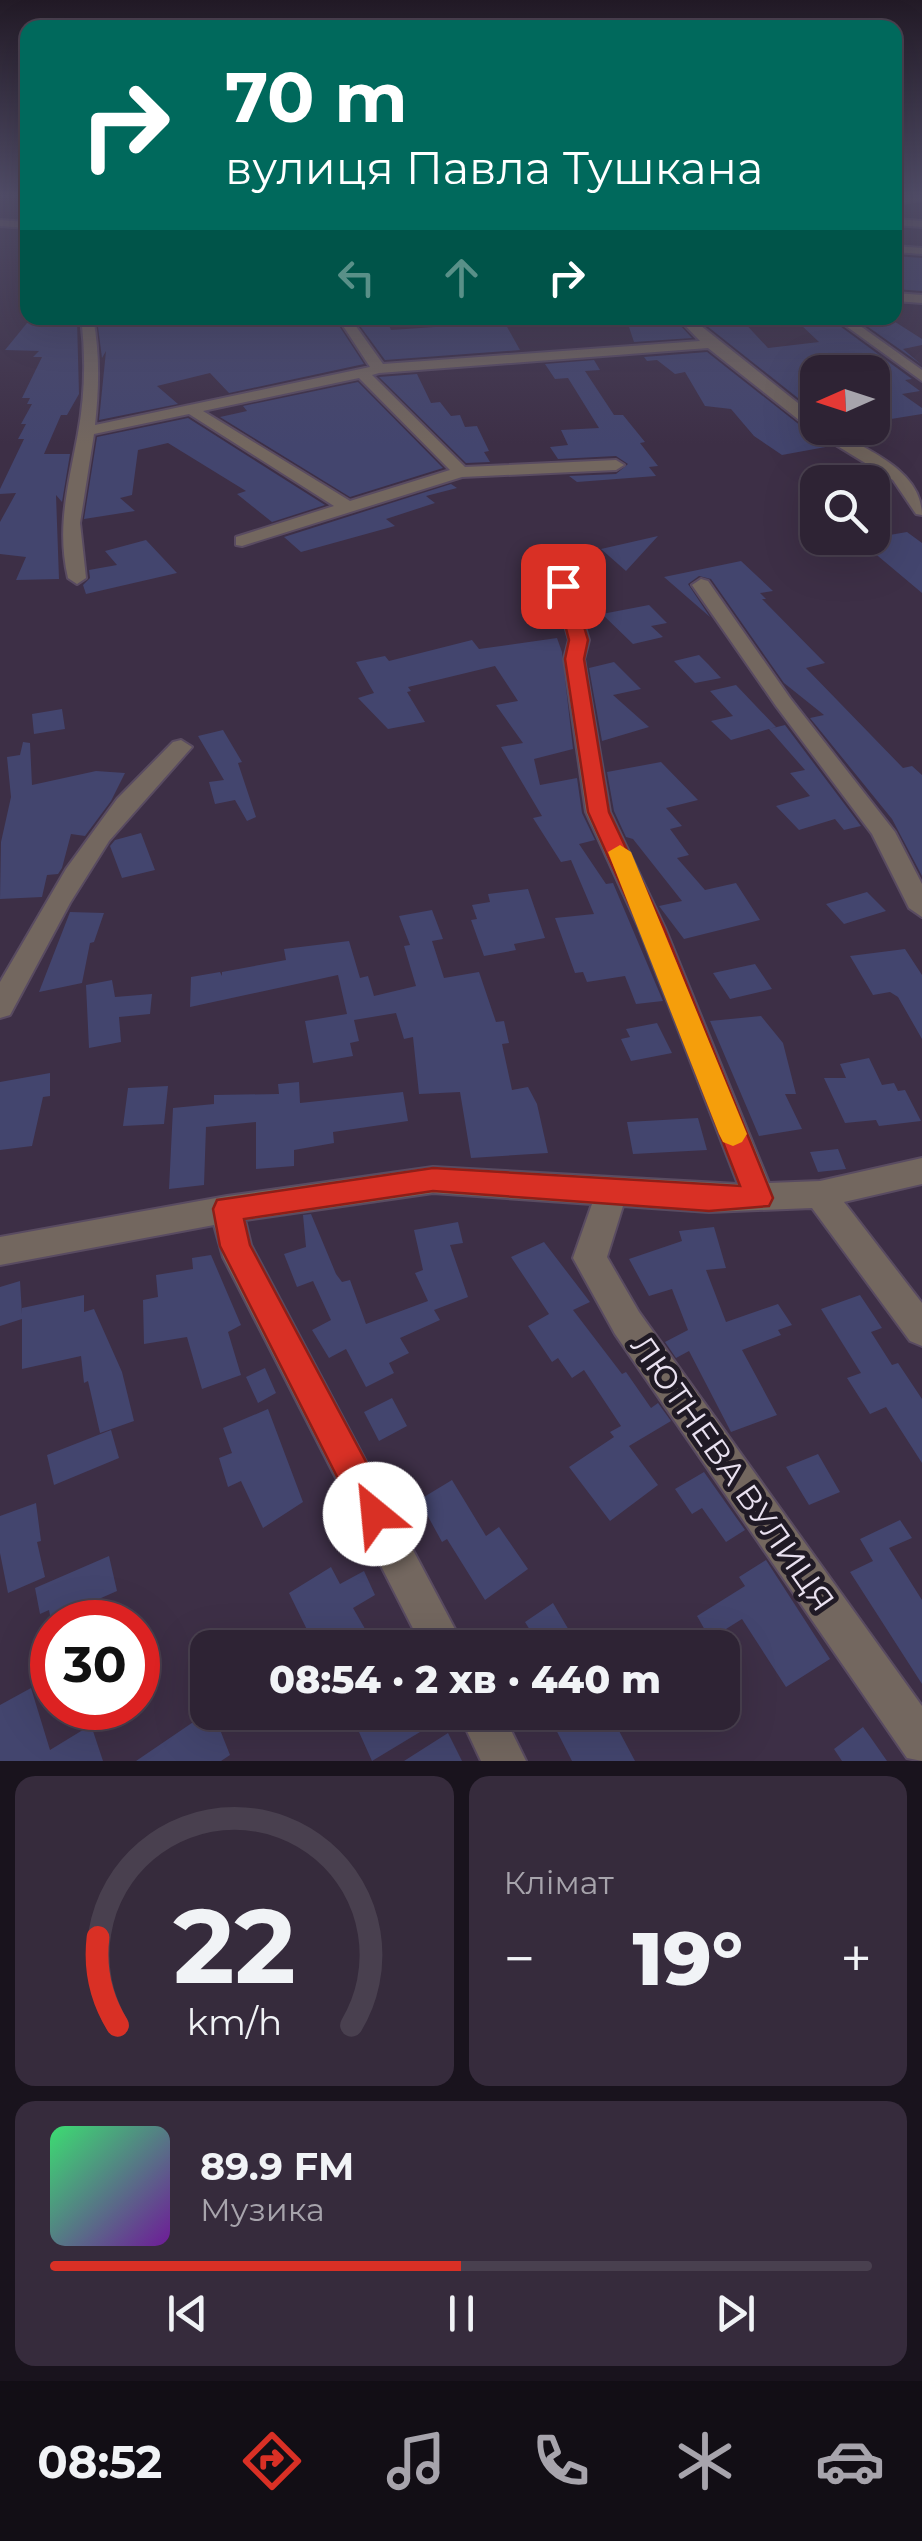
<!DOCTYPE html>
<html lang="uk">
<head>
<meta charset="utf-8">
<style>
	body { margin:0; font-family:Montserrat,sans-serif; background:#362b3c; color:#f1f3f6; height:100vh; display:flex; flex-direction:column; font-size:38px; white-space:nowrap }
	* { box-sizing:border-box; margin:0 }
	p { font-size:32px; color:#a7a4ac }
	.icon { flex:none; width:55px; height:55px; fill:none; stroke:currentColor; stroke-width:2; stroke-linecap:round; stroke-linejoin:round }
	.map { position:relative; height:1761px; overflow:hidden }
	.side { display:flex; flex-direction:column; gap:15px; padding:15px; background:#19131d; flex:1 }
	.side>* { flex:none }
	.guide { position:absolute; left:20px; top:20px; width:882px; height:305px; border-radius:20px; box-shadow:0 10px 40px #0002,0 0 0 2px #49404f; background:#00695c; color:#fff; overflow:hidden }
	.needle { width:65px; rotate:267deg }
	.controls { position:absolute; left:800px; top:355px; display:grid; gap:20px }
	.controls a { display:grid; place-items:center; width:90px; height:90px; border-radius:20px; background:#2e2334; box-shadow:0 10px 40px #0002,0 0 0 2px #49404f; font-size:50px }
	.speed { position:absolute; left:30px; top:1600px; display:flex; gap:20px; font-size:50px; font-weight:700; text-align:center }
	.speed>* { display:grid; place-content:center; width:130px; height:130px; border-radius:50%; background:#2e2334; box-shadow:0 10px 40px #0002,0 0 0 2px #49404f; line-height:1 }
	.speed .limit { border:15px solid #d22; background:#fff; color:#111 }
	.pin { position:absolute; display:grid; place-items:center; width:85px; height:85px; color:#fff; margin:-42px; border-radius:20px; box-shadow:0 5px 15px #0006 }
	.me { position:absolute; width:110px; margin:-55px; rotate:332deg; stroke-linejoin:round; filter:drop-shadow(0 0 8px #0008) }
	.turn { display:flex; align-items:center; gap:35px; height:210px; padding:0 40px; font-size:45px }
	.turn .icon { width:130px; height:130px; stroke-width:2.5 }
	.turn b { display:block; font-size:70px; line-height:85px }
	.lanes { display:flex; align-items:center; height:95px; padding:0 40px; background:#0003; justify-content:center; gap:50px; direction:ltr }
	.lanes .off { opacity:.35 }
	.big { font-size:75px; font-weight:800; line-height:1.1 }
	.side .card { flex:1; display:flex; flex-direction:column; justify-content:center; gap:15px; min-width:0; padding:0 35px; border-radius:20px; background:#362b3c }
	.side .dial { align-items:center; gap:0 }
	.dial svg { height:260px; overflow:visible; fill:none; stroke:#49404f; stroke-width:7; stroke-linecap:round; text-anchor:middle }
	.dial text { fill:#f1f3f6; stroke:none }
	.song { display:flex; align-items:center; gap:30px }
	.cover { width:120px; height:120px; border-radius:15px; background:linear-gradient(135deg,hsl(140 70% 55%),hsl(280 70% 35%)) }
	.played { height:10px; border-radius:5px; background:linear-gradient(90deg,#d93025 50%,#49404f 50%) }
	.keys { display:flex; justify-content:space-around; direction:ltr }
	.heat { display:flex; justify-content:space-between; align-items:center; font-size:55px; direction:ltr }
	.side .tiles { flex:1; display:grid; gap:15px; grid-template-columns:1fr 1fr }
	.card:last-child { grid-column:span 2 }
	.trip { position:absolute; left:190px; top:1630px; width:550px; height:100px; border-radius:20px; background:#2e2334; box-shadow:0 10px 40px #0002,0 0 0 2px #49404f; font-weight:800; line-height:100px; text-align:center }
	.tab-bar { display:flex; height:160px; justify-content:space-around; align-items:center; background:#120e15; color:#a7a4ac }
	.tab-bar .icon { width:70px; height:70px }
	.tab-bar .on { color:#d93025 }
	.tab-bar b { font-size:45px; color:#f1f3f6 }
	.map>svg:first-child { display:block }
	.building { fill:#43456e }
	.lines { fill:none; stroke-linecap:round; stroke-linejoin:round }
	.minor-casing { stroke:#594b61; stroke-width:4 }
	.minor { fill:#73675f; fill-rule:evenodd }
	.route { fill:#d93025; stroke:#8d1f18; stroke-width:2.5 }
	.slow { fill:#f59e0b }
	.labels { text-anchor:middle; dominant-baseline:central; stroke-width:10; stroke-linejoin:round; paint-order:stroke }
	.near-street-label { font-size:32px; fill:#e9e1f0; stroke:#201a25 }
</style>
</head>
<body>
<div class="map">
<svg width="922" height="1761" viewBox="0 0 922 1761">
	<rect width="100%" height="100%" fill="#3d2f46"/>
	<path class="building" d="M895 256 922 258V291L895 289Z
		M109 318H282L284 321 334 318 364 364 229 393 210 373 157 386 178 404 99 420 106 351 102 358 97 319Z
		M377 318 380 324 388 323 391 330 464 325 458 318H489L494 326 506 325 520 350 385 360 355 319Z
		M626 318H665L670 325 679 324 692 338 634 342Z
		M716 318H740L768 348 819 342 799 323 833 321 912 379 905 380 920 391 902 394 922 408V414L891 419 872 406V372H823L818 369V414L702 322 718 321Z
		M889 318 922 339V345L903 349 922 365 857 319Z
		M77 320 79 394 67 415H61L44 454H70L62 502 56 495 59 579 16 580 26 557 0 554V522L16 493 0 494V489L24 439H18L26 424H21L32 404H27L30 398H22L42 357H33L39 351 5 350 27 323Z
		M707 352 811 434 831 446 782 455 754 436 731 409 705 406 685 372 675 374 657 360 647 361 644 357Z
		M594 360 600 370 585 371 614 415H623L645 442 640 443 658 466 649 467 656 476 577 482 569 476 616 474 628 464 616 456 558 459 550 447 568 445 561 430 599 428 568 378 555 379 545 364Z
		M417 374 431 403 440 402 451 416 460 415 465 427 477 426 489 451 484 452 490 462 466 463 379 377Z
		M358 382 443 468 350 497 220 417 247 411 243 406Z
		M188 418 325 505 272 522 237 494 246 491 168 443 138 450 132 495 120 498 135 511 84 519 97 437Z
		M451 484 457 488 426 496 435 503 386 519 395 526 301 552 284 537Z
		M907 532 922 543V593L872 551V538Z
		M658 536 626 571 601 549Z
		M146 540 177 573 86 594 83 585 90 578 89 570 117 565 105 551Z
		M741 561 773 591 760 593 766 599H762L825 663 806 668 903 768 912 766 922 775V876L892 819 810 718 824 715 784 683 711 579 699 576 688 584 710 617 664 577Z
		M649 605 667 623 651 626 663 637 633 644 602 614Z
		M557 638 562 652 573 749 534 759 540 785 577 778 582 813 595 840 579 844 606 884 613 883 663 1001 636 1004 625 976 587 982 583 972 575 973 555 918 594 914 571 860 561 862 533 818 542 816 501 747 523 743 496 705 518 701 495 666 408 687 411 691 407 692 425 722 388 729 358 698 374 693 356 662 385 656 389 661 472 640 479 649Z
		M699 655 708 664 721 678 695 683 674 661Z
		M614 662 641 689 613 695 649 727 602 741 589 668Z
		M736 685 776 727 731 740 711 721 733 716 710 691Z
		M62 709 65 729 34 734 32 714Z
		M785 725 861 826 844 830 835 819 799 830 776 806 810 796 790 773 805 770 769 729Z
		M223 730 242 762 238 763 256 817 247 821 235 800 215 804 209 782 224 780 198 736Z
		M23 742 30 743 32 785 96 771 125 773 111 801 85 836 71 834 62 868 58 874 47 875 42 897 0 899 1 842 11 797 7 757 20 755Z
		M661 762 698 800 666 808 682 826 670 829 689 855 677 858 705 890 736 883 760 920 684 939 659 906 682 901 633 839 626 837 614 811 607 772Z
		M141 833 155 870 122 878 110 846 115 840Z
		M528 889 545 938 514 944 516 950 484 956 471 920 477 919 472 905 490 902 488 894Z
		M867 892 886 911 844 924 826 904Z
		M432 910 443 939 432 941 444 978 479 972 496 1022 504 1021 509 1043 502 1044 512 1090 528 1087 537 1104 548 1153 471 1158 460 1092 419 1094 413 1037 404 1039 396 1013 354 1020 359 1041 350 1043 353 1056 313 1063 305 1021 347 1014 338 975 190 1007 191 977 220 972 222 976V972L286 960 284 949 349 941 360 978 368 976 374 996 416 986 404 946 410 945 399 916Z
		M70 912 104 913 94 942 90 943 82 983 39 992Z
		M905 949 922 975V1039L898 997 890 992 873 995 850 956Z
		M755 964 772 989 730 999 713 973Z
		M112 980 115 997 152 994 150 1014 119 1017 121 1042 89 1048 86 985Z
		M761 1016 783 1043 796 1094H785L802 1129 759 1136 710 1021Z
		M657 1023 672 1053 631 1061 621 1039 630 1037 626 1029Z
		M869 1058 882 1085 894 1083 898 1091 905 1090 921 1121 879 1126 876 1120 845 1123 824 1078H846L840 1064Z
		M50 1073V1096L43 1097 32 1146 0 1150V1082Z
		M299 1082 300 1103 403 1092 408 1121 333 1132 334 1143 294 1150V1166L256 1169V1122L206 1127 204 1185 169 1189 173 1108 214 1104V1095L279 1094 278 1084Z
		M168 1086 164 1124 123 1126 128 1088Z
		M698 1118 707 1150 633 1154 627 1122Z
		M838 1149 846 1169 818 1172 810 1152Z
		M311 1214 336 1274 342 1282 350 1280 366 1324 428 1301 415 1273 423 1270 414 1230 458 1222 463 1243 450 1245 468 1297 434 1310 440 1320 400 1338 409 1353 389 1363 394 1373 366 1387 346 1349 329 1358 312 1330 331 1320 313 1281 297 1287 284 1254 306 1247 303 1215Z
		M714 1227 726 1268 706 1270 726 1322 778 1304 792 1325 778 1330 781 1335 742 1350 777 1415 731 1432 689 1351 676 1358 665 1342 688 1330 672 1289 649 1296 629 1259 682 1241 679 1231Z
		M544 1242 590 1302 573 1310 622 1374 626 1372 651 1408 658 1403 671 1421 629 1446 658 1485 610 1521 569 1467 614 1437 610 1432 621 1426 584 1370 572 1378 558 1358 552 1362 528 1326 549 1314 511 1257Z
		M211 1255 241 1325 228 1332 241 1375 202 1389 187 1337 144 1344 143 1300 158 1297 156 1275 193 1269 192 1258Z
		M20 1281 22 1314V1308L84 1295V1312L94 1309 122 1372 134 1421 100 1433 88 1381 84 1383 81 1356 22 1369V1319L0 1326V1287Z
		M860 1295 882 1328 871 1332 892 1365 898 1363 922 1399V1463L886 1407 870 1414 847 1378 861 1373 821 1309Z
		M265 1368 276 1393 258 1403 246 1377Z
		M392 1398 407 1426 379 1441 364 1412Z
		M268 1409 303 1502 263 1528 241 1481 228 1487 219 1458 232 1453 223 1428Z
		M111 1430 119 1458 54 1485 47 1455Z
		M818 1454 840 1492 809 1505 786 1467Z
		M704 1472 745 1530 726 1542 702 1508 692 1514 675 1489Z
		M452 1480 486 1536 499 1527 528 1569 485 1600 447 1539 442 1542 419 1500Z
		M36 1503 41 1541 37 1542 45 1577 8 1593 0 1553V1516Z
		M900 1520 912 1538 889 1548 922 1600V1684L850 1572 873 1561 860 1539Z
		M109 1556 117 1591 51 1620 49 1610 40 1614 35 1588Z
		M766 1560 830 1659 786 1687 742 1619 710 1639 697 1616 745 1586 739 1577Z
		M331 1567 340 1584 364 1571 375 1595 353 1608 376 1648H316L289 1593Z
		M553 1603 570 1632 549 1648H541L525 1622Z
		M31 1688 50 1750 91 1725 103 1761H0V1705Z
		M208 1712H213L230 1755 221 1761H136Z
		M350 1712H411L420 1732 372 1761Z
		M547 1712H609L635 1761H572Z
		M863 1727 871 1738 887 1761H842L834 1749Z
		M448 1733 462 1761H404Z"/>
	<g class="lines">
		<g class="minor-casing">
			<path id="minor" d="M922 197V200L895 204V198Z
				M895 219 922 221V227L895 225Z
				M0 220 28 222V228L0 226Z
				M895 246 922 248V254L895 252Z
				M895 293 922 295V303L895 301Z
				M81 318H93C100 353 99 389 95 425L370 367 338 318H350L383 364 700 341 678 318H691L818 419V428H828C863 448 922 469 922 515L916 514 893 480 813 431 708 348 379 373 372 375 465 467 616 460 624 465 616 470 462 477 242 546 236 545V537L334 506 189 414 94 434 80 523 86 578 77 584 68 578C56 527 69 483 78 433 85 395 86 356 81 318ZM359 378 450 470 350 501 203 411Z
				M835 318H849L922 370V381Z
				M701 579 708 581 790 698 895 832 922 884V917L909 908 872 834 776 706 692 585Z
				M563 580 572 586 589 640 584 659 610 812 665 928 769 1183 820 1181 922 1158V1184L844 1202 922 1303V1346L910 1341 812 1208 709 1212 623 1206 607 1257 639 1312 922 1706V1761L907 1758 615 1334 573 1258 592 1204 433 1193 245 1220 251 1245 465 1648H423L223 1257 214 1225 0 1265V1237L227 1196 433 1167 738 1184 639 928 586 812 564 659 569 640 554 586Z
				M181 740 192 747 109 841 70 903 10 1015 0 1018V982L66 869 117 799 173 742Z
				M458 1712H502L526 1761H481Z"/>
		</g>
		<use href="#minor" class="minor"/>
	</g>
	<linearGradient id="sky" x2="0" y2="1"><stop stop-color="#221a26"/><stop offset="0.44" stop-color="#514d68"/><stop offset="1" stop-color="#514d68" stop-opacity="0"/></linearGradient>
	<rect width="922" height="444" fill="url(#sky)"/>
	<path class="route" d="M563 581 572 586 588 640 584 659 609 812 664 928 773 1198 769 1206 709 1211 433 1191 244 1219 250 1245 387 1501 392 1514 387 1526 375 1531 362 1526 220 1246 213 1209 217 1200 433 1168 740 1186 640 928 588 812 565 659 569 640 555 586Z"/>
	<path class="slow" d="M620 845 631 852 747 1134 742 1142 733 1146 723 1142 719 1134 608 852Z"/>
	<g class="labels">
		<g class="near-street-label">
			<text transform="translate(733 1473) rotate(55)">ЛЮТНЕВА ВУЛИЦЯ</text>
		</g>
	</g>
</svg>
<div class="controls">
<a><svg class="needle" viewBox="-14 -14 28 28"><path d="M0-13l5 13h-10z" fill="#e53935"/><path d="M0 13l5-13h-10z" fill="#a7a4ac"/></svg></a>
<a><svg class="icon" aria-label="search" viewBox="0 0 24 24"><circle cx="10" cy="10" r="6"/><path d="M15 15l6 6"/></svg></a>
</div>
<div class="speed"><div class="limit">30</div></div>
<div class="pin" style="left:563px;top:586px;background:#d93025"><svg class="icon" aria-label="arrive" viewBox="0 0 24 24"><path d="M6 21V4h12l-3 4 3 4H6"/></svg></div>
<svg class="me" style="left:375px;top:1514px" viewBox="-20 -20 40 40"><circle r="19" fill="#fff"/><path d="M0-13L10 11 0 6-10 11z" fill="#d93025"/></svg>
<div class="trip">08:54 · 2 хв · 440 m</div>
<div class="guide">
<div class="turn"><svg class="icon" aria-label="right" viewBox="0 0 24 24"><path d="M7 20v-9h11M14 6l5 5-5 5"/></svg><div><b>70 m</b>вулиця Павла Тушкана</div></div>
<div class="lanes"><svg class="icon off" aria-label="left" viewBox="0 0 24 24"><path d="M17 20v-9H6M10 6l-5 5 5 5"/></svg><svg class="icon off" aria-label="ahead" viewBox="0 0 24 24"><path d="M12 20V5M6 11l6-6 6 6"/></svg><svg class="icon" aria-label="right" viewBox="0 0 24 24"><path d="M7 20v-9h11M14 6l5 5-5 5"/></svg></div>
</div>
</div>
<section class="side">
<div class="tiles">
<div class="card dial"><svg viewBox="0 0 100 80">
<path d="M14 69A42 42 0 1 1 86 69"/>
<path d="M14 69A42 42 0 0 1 8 42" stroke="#d93025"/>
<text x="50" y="56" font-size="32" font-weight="700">22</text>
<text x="50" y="72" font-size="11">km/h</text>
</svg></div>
<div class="card"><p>Клімат</p>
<div class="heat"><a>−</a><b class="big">19°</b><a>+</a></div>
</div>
<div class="card">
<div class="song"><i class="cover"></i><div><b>89.9 FM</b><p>Музика</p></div></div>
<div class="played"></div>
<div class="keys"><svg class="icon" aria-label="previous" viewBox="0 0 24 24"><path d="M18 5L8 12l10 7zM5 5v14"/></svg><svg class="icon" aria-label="pause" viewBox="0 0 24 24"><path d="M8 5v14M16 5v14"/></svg><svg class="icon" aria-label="next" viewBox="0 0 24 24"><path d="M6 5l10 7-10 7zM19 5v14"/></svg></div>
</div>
</div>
</section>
<nav class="tab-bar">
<b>08:52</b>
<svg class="icon on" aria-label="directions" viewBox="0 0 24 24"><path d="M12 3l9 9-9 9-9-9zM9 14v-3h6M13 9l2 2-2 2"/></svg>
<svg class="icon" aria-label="music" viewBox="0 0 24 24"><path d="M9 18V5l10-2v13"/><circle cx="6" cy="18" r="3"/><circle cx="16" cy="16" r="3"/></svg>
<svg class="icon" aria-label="phone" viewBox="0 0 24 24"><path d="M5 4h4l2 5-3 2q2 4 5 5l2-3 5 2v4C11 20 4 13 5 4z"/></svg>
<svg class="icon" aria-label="climate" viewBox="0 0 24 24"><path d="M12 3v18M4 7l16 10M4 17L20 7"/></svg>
<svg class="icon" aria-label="car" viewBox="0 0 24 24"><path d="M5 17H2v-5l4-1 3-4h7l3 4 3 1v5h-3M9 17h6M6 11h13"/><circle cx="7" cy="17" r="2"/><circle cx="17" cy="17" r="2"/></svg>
</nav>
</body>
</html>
